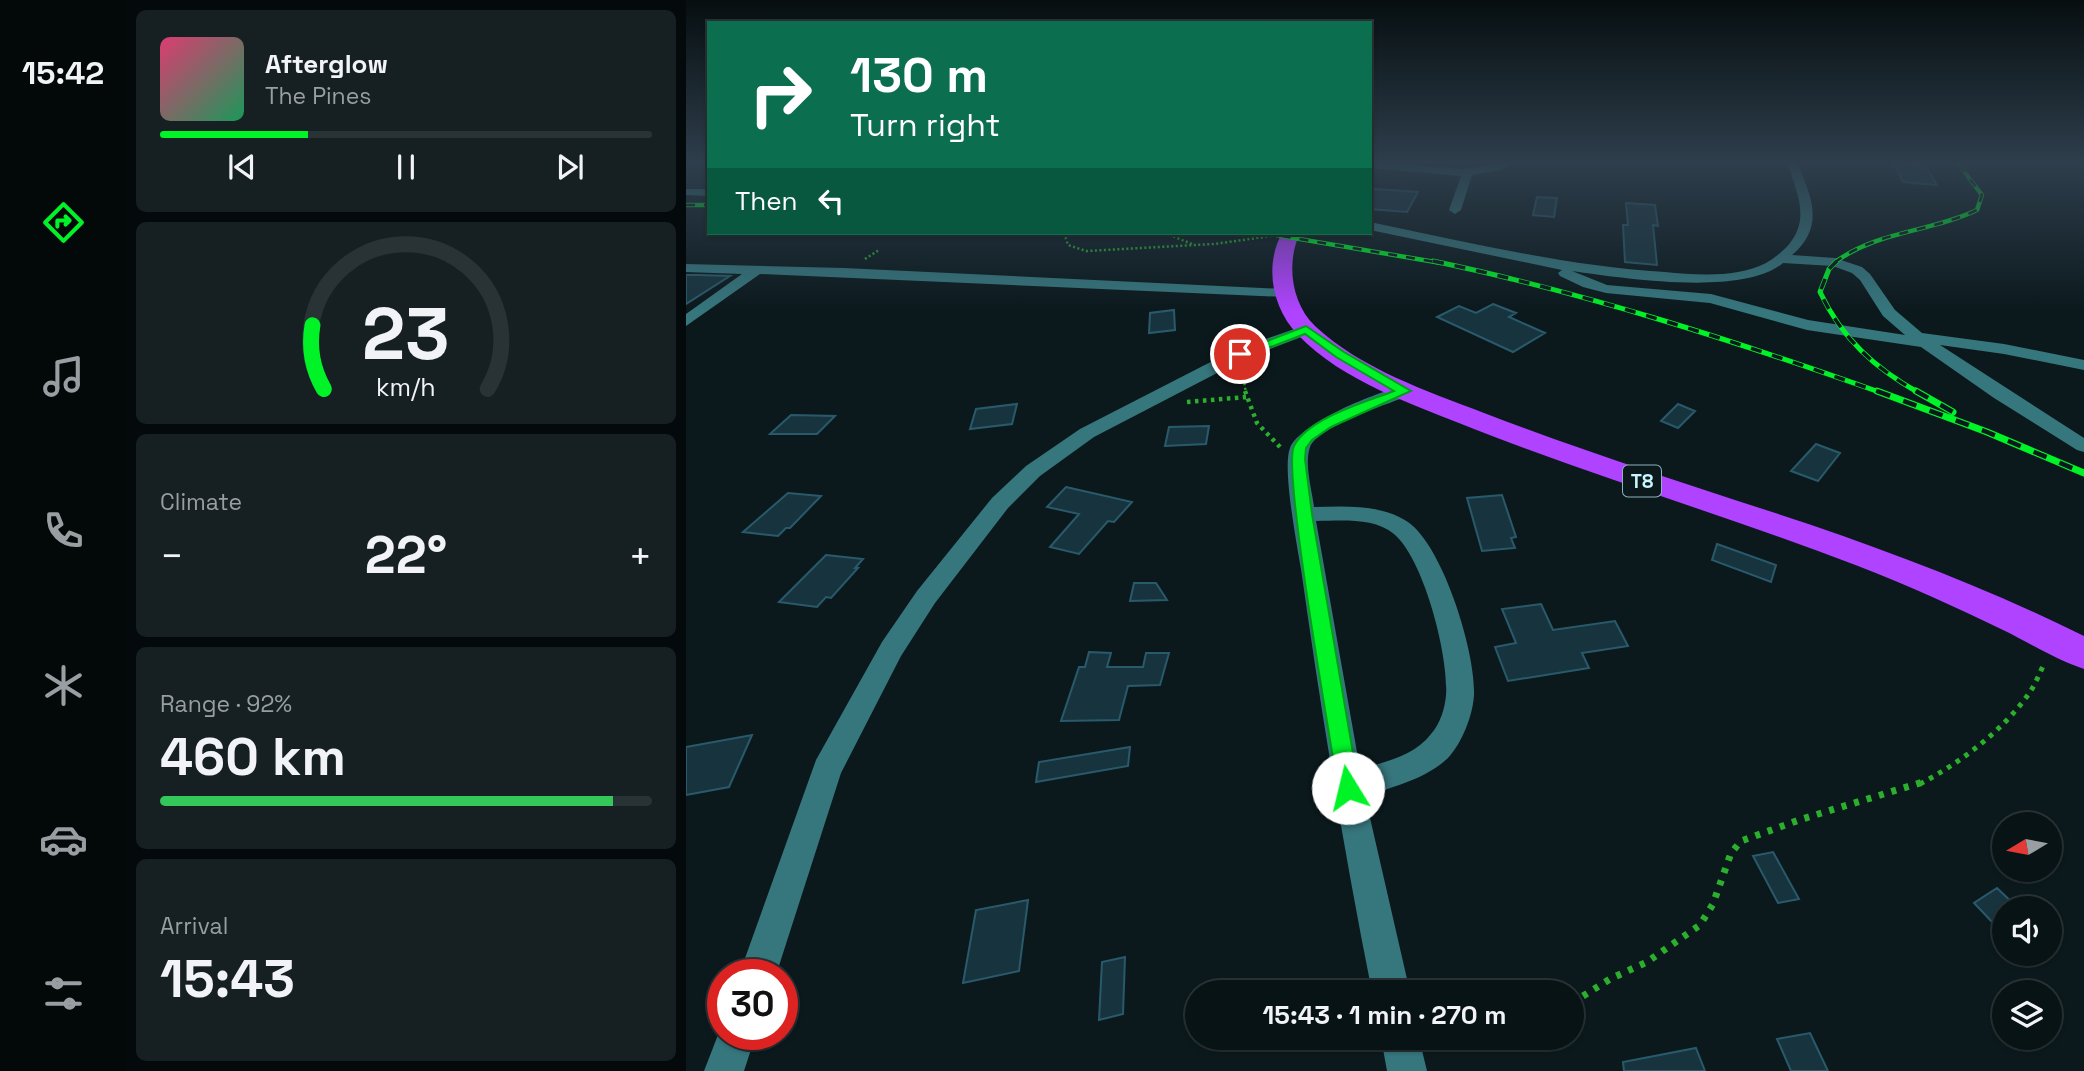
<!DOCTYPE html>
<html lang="en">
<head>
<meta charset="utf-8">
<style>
	body { margin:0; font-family:"Space Grotesk",sans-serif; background:#162023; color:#f1f3f6; height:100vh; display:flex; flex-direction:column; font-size:26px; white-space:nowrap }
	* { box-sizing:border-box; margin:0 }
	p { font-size:23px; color:#989ea1 }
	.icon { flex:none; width:38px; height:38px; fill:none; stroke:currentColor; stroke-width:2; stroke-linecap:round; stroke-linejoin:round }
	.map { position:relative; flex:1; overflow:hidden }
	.panel { display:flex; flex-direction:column; gap:10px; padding:10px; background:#040a0c; width:560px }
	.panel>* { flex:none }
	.top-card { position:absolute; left:21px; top:21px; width:665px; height:214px; border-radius:0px; box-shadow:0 2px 5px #0004,0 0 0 2px #293235; background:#0b6e4f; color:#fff; overflow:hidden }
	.needle { width:46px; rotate:260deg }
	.buttons { position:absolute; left:1306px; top:812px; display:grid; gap:14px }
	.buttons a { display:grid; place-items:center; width:70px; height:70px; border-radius:50%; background:#081316; box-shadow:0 2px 5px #0004,0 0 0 2px #293235; font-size:35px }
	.speed { position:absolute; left:21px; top:959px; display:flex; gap:14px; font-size:35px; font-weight:700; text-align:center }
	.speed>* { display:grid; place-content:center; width:91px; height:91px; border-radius:50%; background:#081316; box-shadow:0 2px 5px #0004,0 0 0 2px #293235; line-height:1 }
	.speed .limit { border:10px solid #d22; background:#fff; color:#111 }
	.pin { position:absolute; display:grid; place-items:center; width:60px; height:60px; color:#fff; margin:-30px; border:4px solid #fff; border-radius:50%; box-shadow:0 2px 7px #0007 }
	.me { position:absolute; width:77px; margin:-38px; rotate:351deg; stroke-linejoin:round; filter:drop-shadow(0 0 5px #0008) }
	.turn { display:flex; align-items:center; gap:24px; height:147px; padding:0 28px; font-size:32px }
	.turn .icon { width:91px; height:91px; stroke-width:2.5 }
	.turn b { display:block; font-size:49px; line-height:60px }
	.then { display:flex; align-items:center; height:66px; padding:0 28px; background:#0003; gap:14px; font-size:26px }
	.big { font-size:52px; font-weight:700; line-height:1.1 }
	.panel .widget { flex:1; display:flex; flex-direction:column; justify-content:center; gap:10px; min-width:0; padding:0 24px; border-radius:10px; background:#162023 }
	.panel .dial { align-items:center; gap:0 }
	.dial svg { height:182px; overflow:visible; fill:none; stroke:#293235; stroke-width:7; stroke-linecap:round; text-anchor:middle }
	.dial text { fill:#f1f3f6; stroke:none }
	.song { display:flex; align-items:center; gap:21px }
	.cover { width:84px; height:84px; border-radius:10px; background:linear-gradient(135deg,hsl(340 70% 55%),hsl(150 70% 35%)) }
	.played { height:7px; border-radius:4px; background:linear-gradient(90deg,#00f327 30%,#293235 30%) }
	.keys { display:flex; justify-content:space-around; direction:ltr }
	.heat { display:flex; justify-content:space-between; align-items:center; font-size:38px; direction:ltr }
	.charge { height:10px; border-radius:5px; background:linear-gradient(90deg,#34c759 92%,#293235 0) }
	.trip { position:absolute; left:499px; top:980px; width:399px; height:70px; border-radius:35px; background:#081316; box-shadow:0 2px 5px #0004,0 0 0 2px #293235; font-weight:700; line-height:70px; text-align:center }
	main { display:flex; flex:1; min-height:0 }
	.tabs { display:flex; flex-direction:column; width:126px; justify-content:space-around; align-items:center; background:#030809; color:#989ea1 }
	.tabs .icon { width:49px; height:49px }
	.tabs .active { color:#00f327 }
	.tabs b { font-size:32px; color:#f1f3f6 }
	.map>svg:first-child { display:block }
	.building { fill:#17343e; stroke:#295a6b; stroke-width:2 }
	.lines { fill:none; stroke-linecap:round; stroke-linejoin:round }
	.path-far3 { stroke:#2baf2c; stroke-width:2.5; stroke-dasharray:2 2.5; stroke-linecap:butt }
	.path-far2 { stroke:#2baf2c; stroke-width:4.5; stroke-dasharray:3.5 4.5; stroke-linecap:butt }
	.path-far1 { stroke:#2baf2c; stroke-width:5; stroke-dasharray:4.5 6; stroke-linecap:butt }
	.path { stroke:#2baf2c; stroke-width:7; stroke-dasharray:5 8; stroke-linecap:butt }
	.minor { fill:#36767d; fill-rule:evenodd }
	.highway { fill:#b043ff; fill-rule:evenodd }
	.rail-far2-casing { stroke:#00f327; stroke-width:4.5 }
	.rail-far1-casing { stroke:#00f327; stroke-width:5 }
	.rail-casing { stroke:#00f327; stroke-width:7 }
	.rail-far2 { stroke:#0b191d; stroke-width:2.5; stroke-dasharray:9; stroke-linecap:butt }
	.rail-far1 { stroke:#0b191d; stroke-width:3.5; stroke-dasharray:11; stroke-linecap:butt }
	.rail { stroke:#0b191d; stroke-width:4.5; stroke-dasharray:14; stroke-linecap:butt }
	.route { fill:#00f327; stroke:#009e19; stroke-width:2 }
	.labels { text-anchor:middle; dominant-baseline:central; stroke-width:7; stroke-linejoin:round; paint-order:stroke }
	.shield { fill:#0b191d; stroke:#8fb3bb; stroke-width:2 }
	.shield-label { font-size:19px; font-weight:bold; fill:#c8f5ff }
</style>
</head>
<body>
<main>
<nav class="tabs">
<b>15:42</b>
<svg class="icon active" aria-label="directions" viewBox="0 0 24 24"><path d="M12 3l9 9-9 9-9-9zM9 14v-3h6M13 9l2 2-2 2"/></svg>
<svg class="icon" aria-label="music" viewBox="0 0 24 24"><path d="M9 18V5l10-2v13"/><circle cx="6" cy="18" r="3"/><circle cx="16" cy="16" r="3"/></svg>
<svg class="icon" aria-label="phone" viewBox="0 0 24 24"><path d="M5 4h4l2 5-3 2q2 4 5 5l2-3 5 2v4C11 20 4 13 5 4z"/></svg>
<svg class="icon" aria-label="climate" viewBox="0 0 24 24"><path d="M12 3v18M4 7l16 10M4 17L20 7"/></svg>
<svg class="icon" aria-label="car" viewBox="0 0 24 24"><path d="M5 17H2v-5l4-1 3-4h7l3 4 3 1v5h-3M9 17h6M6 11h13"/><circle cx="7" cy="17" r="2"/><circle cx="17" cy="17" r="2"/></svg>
<svg class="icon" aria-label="filters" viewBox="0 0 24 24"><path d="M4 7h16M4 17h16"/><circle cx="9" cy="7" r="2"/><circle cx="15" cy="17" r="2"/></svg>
</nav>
<section class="panel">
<div class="widget">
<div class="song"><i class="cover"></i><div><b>Afterglow</b><p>The Pines</p></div></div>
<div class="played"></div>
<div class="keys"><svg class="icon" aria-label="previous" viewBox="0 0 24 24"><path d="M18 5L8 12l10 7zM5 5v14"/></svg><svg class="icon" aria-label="pause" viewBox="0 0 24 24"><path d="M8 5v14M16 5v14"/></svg><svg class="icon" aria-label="next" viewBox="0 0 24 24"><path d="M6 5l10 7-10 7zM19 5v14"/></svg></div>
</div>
<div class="widget dial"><svg viewBox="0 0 100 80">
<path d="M14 69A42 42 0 1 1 86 69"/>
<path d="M14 69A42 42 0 0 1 9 41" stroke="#00f327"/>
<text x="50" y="56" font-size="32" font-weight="700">23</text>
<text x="50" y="72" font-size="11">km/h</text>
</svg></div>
<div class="widget"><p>Climate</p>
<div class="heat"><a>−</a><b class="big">22°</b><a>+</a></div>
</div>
<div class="widget"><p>Range · 92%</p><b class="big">460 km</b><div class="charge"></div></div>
<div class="widget"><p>Arrival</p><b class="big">15:43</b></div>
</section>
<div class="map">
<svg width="1398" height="1071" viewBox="0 0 1398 1071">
	<rect width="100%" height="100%" fill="#0b191d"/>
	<path class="building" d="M1207 163 1240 166 1251 185 1217 182Z
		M688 189 732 192 721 212 684 209V195Z
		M851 197 871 198 868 217 847 215Z
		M940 203 969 205 972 226 967 225 971 265 939 262 937 225H942Z
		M0 275H13L44 276 0 304Z
		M807 304 830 313 823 317 859 333 827 352 751 317 773 306 790 313Z
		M488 310 489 330 463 333 464 313Z
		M331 404 326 424 284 429 290 409Z
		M992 404 1009 411 992 428 975 421Z
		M105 415 149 416 131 434H84Z
		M523 426 520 444 479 446 483 427Z
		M1130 444 1154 453 1132 481 1105 471Z
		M380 487 446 502 428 522 422 521 393 554 364 547 393 514 361 507Z
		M102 493 135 496 104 528H100L92 536 57 532Z
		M816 495 830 537 825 538 829 548 796 551 781 498Z
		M1031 544 1090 565 1085 582 1026 560Z
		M140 555 177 559 169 568H172L145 598 140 597 131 607 93 602Z
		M448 583H470L481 600 444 601Z
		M855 604 867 630 929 621 942 646 896 653 903 668 822 681 809 647 830 643 816 609Z
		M403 652 425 653 421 667H457L460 653H483L474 685 442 686 433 720 375 721 393 667H399Z
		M66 735 43 787 0 795V747Z
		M444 747 442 766 350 782 353 762Z
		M1087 852 1113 899 1092 903 1067 856Z
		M1311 888 1332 908H1318V917L1307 923 1288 903Z
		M342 900 333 971 277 983 290 910Z
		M439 957 437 1014 413 1020 416 962Z
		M1124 1033 1142 1071H1105L1091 1039Z
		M1010 1048 1019 1071H938L937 1062Z"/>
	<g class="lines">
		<path class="path-far3" d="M372 233 379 236 382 245 400 251 528 244 585 236
			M479 233 506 244
			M179 259 193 250
			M556 370 560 393"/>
		<path class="path-far2" d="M559 391 571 423 594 447
			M501 402 560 397"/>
		<path class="path-far1" d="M1234 784C1274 763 1318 730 1344 692 1350 683 1354 672 1359 662"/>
		<path class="path" d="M886 1003 924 979 961 962 1014 925 1027 904 1045 853 1055 841 1116 819 1237 782"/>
		<path class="minor" d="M684 162 778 169 826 162 816 170 786 175 775 210 769 214 763 210 775 176 684 168Z
			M1101 162H1111C1125 196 1140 226 1106 255L1149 258 1176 267 1184 274 1209 310 1236 333 1318 344 1398 360V370L1318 354 1254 345 1398 438V452L1391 450 1308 398 1235 347 1121 330 1024 303 920 293 897 287 874 276 872 273 876 270 684 230V222C782 242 879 266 979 272 1011 275 1051 278 1080 263 1087 259 1100 249 1104 243 1125 216 1109 189 1101 162ZM1097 263 1147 266 1166 273 1174 280 1197 316 1219 335 1122 320 1025 294 921 285 886 271C936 278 1057 297 1097 263Z
			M0 189H23V196L0 195Z
			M0 264 158 268 599 289 606 293 599 297 74 274 0 326V314L56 274 0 272Z
			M620 325 626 327 628 330 626 333 560 358 408 437 354 476 322 508 249 603 215 656 155 773 90 975H53L130 760 196 642 231 591 306 498 340 466 394 429 548 350Z
			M718 386 724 387 727 391 724 395C703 404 633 426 624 447 618 464 626 490 628 507 659 506 695 504 722 522 757 546 790 653 788 695 787 715 776 743 762 758 740 779 707 787 679 796L724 992H686C658 852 635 711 615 569 611 544 596 468 604 448 615 422 691 392 718 386ZM630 521C655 521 687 517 708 534 738 559 763 657 760 695 759 708 754 724 745 734 728 756 699 762 674 769Z
			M37 1022V1034H70L58 1071H18Z
			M695 1038H733L741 1071H701Z"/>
		<path class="highway" d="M596 233H614C600 262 605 303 629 326 675 369 741 391 798 413 892 449 988 480 1083 511 1191 546 1297 586 1398 636V669C1370 660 1344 643 1317 630 1270 607 1221 585 1172 566 1045 517 915 479 788 429 729 405 657 382 612 335 586 308 578 266 596 233Z"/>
		<g class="rail-far2-casing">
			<path id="rail-far2" d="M0 205H23
				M578 233 755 263
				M1148 263C1190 231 1245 232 1291 210L1296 195 1271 162"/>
		</g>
		<g class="rail-far1-casing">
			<path id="rail-far1" d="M747 261C900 293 1049 341 1196 393
				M1151 261 1143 269 1134 292C1156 339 1189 368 1233 393"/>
		</g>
		<g class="rail-casing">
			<path id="rail" d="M1191 391 1301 432 1398 473
				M1230 391 1267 412"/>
		</g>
		<use href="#rail-far2" class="rail-far2"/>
		<use href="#rail-far1" class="rail-far1"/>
		<use href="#rail" class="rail"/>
	</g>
	<linearGradient id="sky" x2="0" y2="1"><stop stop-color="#060e10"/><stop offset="0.52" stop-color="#2e3e4c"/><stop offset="1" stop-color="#2e3e4c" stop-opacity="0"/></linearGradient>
	<rect width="1398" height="312" fill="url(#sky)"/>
	<path class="route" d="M620 326 658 352 725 391 645 427 626 440 620 448 619 459 626 514 673 788 670 795 662 798 655 795 652 788C645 743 596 468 608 446 622 418 680 402 708 391L650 357 619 334 558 357 548 354Z"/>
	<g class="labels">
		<rect class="shield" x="937" y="465.5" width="38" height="31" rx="5"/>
		<g class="shield-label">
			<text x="956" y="481">T8</text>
		</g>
	</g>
</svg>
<div class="buttons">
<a><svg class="needle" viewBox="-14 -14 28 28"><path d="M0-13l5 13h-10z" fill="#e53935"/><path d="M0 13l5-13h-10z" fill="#989ea1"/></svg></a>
<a><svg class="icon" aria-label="sound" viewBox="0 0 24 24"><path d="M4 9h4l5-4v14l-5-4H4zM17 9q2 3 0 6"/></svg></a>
<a><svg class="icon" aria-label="layers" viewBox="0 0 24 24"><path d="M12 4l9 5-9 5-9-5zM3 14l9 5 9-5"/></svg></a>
</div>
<div class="speed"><div class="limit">30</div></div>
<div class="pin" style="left:554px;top:354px;background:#d93025"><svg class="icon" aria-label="arrive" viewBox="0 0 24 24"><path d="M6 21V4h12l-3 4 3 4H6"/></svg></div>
<svg class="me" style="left:662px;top:788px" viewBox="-20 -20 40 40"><circle r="19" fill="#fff"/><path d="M0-13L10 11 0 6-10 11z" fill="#00f327"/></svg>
<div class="trip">15:43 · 1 min · 270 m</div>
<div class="top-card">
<div class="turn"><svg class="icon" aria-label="right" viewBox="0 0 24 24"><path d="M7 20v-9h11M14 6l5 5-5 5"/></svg><div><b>130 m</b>Turn right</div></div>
<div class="then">Then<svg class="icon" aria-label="left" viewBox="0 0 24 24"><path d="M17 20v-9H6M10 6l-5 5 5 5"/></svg></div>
</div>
</div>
</main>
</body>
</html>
